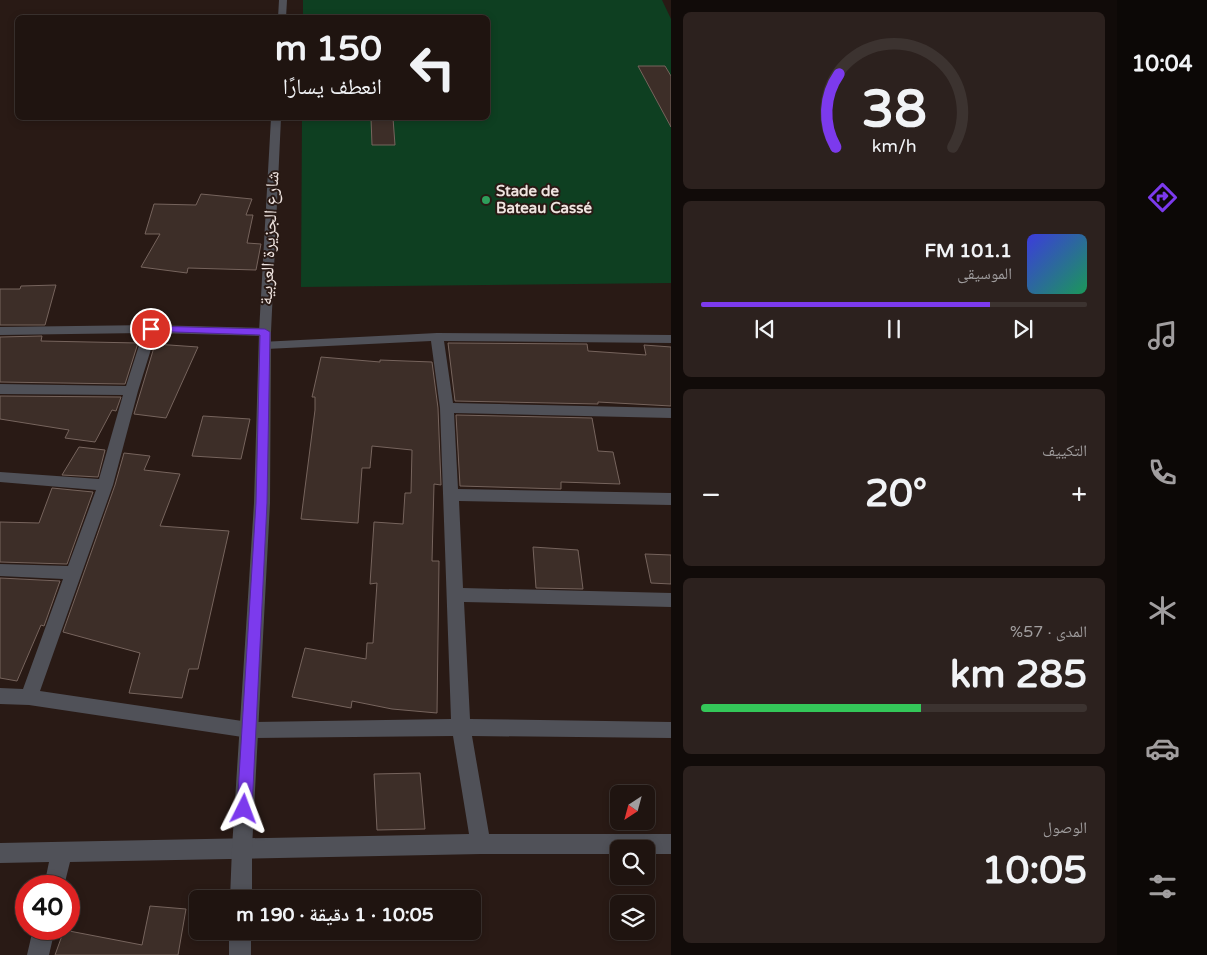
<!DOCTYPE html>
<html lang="ar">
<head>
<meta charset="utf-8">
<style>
	body { margin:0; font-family:"Varela Round","Noto Naskh Arabic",sans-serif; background:#2c211e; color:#f1f3f6; direction:rtl; height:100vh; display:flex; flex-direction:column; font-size:19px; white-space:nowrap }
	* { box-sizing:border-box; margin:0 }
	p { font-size:16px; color:#a19e9f }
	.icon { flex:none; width:28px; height:28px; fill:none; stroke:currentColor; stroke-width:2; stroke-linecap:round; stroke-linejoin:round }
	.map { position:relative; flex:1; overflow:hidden; direction:ltr }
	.sheet { display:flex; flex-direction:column; gap:12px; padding:12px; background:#110b09; width:446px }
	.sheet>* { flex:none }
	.banner { position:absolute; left:15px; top:15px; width:475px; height:105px; border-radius:8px; box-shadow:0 2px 8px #0003,0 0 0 1px #3c3330; direction:rtl; background:#1f1410; color:#f1f3f6; overflow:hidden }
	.needle { width:32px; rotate:216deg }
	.controls { position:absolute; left:610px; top:785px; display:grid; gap:10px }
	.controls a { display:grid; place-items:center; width:45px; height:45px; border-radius:8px; background:#1f1410; box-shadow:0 2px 8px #0003,0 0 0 1px #3c3330; font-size:25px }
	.speed { position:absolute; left:15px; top:875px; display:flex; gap:10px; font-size:25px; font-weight:700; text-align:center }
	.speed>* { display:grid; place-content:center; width:65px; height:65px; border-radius:50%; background:#1f1410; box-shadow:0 2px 8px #0003,0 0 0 1px #3c3330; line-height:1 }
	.speed .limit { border:8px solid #d22; background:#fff; color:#111 }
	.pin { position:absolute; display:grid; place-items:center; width:42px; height:42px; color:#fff; margin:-21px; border:2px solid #fff; border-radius:50%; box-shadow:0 1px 5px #0007 }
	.me { position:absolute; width:55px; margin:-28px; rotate:3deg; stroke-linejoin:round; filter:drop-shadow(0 0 4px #0008) }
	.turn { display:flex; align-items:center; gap:18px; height:105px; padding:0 25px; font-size:22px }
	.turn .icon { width:65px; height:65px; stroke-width:2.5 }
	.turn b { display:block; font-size:35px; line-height:42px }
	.big { font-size:38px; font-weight:800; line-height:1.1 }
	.sheet .tile { flex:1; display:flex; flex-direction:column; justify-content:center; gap:8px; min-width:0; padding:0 18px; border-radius:8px; background:#2c211e }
	.sheet .dial { align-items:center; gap:0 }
	.dial svg { height:130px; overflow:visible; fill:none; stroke:#3c3330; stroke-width:7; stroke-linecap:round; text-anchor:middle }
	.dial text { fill:#f1f3f6; stroke:none }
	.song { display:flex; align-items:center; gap:15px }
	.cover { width:60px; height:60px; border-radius:8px; background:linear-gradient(135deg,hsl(240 70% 55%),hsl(150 70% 35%)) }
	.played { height:5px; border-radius:2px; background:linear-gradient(90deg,#7c3aed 75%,#3c3330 75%) }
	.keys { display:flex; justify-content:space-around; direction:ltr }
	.heat { display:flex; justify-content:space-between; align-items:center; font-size:28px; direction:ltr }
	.charge { height:8px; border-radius:4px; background:linear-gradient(90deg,#34c759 57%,#3c3330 0) }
	.trip { position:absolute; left:189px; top:890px; width:292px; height:50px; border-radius:8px; background:#1f1410; box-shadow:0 2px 8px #0003,0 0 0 1px #3c3330; font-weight:800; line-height:50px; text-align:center; direction:rtl }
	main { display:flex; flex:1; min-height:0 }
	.dock { display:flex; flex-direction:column; width:90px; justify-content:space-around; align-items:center; background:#0c0806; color:#a19e9f }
	.dock .icon { width:35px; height:35px }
	.dock .active { color:#7c3aed }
	.dock b { font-size:22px; color:#f1f3f6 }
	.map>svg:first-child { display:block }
	.green { fill:#0e3f21 }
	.building { fill:#3d2e28; stroke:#76645d }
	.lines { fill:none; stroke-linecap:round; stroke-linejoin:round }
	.minor { fill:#505158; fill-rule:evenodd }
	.tertiary { fill:#505158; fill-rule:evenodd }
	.route { fill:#7c3aed; stroke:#51269a }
	.leisure-dot { fill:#2e9e5b; stroke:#291a15; stroke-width:2 }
	.labels { text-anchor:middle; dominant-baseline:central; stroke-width:4; stroke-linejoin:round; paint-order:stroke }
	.far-poi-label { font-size:15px; font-weight:bold; fill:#eee3df; stroke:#291a15; text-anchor:start }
	.street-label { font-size:18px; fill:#eee3df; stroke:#291a15 }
</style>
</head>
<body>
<main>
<nav class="dock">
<b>10:04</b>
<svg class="icon active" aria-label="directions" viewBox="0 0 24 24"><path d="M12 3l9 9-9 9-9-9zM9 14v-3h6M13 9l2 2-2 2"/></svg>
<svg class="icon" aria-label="music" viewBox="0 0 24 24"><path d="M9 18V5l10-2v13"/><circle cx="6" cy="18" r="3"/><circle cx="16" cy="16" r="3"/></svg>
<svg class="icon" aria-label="phone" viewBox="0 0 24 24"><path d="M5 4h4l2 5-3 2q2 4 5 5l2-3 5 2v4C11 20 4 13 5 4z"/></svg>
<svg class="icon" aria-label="climate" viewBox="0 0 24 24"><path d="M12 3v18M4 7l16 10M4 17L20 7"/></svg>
<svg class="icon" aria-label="car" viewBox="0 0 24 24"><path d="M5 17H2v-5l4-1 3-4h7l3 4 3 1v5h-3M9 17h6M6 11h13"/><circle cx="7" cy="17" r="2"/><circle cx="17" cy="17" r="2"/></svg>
<svg class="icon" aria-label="filters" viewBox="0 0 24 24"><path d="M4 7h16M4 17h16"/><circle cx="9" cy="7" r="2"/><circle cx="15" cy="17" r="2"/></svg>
</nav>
<section class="sheet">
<div class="tile dial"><svg viewBox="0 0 100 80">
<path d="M14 69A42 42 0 1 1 86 69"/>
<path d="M14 69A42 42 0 0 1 16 24" stroke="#7c3aed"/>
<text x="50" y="56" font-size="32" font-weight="700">38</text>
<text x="50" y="72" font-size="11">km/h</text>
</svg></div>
<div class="tile">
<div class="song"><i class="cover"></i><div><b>101.1 FM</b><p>الموسيقى</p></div></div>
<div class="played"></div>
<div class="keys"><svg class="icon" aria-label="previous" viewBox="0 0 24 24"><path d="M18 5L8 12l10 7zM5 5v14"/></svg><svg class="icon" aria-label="pause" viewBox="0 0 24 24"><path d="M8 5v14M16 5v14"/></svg><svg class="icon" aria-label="next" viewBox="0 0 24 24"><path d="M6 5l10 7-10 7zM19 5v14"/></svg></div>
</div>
<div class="tile"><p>التكييف</p>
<div class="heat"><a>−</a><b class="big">20°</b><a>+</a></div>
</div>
<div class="tile"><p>المدى · 57%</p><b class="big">285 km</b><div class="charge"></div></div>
<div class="tile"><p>الوصول</p><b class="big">10:05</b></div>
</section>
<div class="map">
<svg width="671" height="955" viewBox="0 0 671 955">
	<rect width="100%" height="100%" fill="#291a15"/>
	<path class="green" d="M303 0H662L671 19V283L301 287 302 118H488V18L303 17Z"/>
	<path class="building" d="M638 66H665L671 76V127Z
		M371 118H393L395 145H372Z
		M201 194 252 199 246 215H253L247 243 261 244 256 270 188 268 187 273 141 267 160 234H145L154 204 196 205Z
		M56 285 45 325H0V289H20L21 286Z
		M42 336 41 341 138 343 125 384 0 382V337Z
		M448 343 587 344 588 351 646 355 644 345 671 347V406L598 402V404L455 401Z
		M155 344 198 347 166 418 134 414Z
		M321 357 380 362V360L432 362 438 408 441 485 434 484 432 561H439L437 713 392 709 352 701 351 708 292 697 305 648 366 659 367 643H373L377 583 370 584 374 522 403 524 405 493H411L412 450 372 446 370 468H362L358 523 301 519 315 410V397H312Z
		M0 396 121 397 116 411 112 410 95 442 65 438 69 430 0 419Z
		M456 415 592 418 598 451 613 452 620 484 561 482V489L460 486Z
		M203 416 250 419 241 459 192 456Z
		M79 447 105 450 98 477 62 475Z
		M124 453 150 456 144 470 180 474 160 526 229 531 198 669H189L182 698 129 693 140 653 63 632 115 485Z
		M52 488 93 492 67 564 0 562V522L39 523Z
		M533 547 578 550 583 589 536 588Z
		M645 554 671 555V584L651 583Z
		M0 578 60 581 44 626 41 625 17 681 0 678Z
		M420 773 425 829 377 830 374 774Z
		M150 906 186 909 178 955H55L64 930 142 945Z"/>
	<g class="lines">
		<path class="minor" d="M151 325 265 328 271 332 265 336 156 333 138 391 113 485 40 691 249 722 451 719 440 408 431 341 266 349 261 348 259 345 261 342 437 333 671 335V343L444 341 453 403 671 408V418L454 413 458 489 671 493V505L459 501 463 588 671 593V607L464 602 470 719 671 722V738L472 736 489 834H671V854H646V849H619V854H481L70 862 64 886H44L49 862 0 863V843L469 834 453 736 249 738 29 705 0 704V688L23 689 63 579 0 576V564L68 566 96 490 0 482V472L99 479 123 395 0 394V384L126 386 143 333 0 335V327Z
			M33 929H55L49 955H27Z"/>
		<path class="tertiary" d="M279 0H287L286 18H278Z
			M271 118H281L271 332 270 503 252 848V899H230L232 848 254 503 259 332Z
			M229 931H251V955H229Z"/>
	</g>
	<path class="route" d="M151 326 265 329 270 332 267 503 252 809 249 814 244 816 239 814 237 809 256 503 260 335 147 331 146 329Z"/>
	<circle class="leisure-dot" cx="486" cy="200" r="5"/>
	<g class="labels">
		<g class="far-poi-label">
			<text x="496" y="191">Stade de<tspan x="496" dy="17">Bateau Cassé</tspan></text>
		</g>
		<g class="street-label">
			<text transform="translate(269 238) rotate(-87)">شارع الجزيرة العربية</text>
		</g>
	</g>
</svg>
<div class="controls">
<a><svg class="needle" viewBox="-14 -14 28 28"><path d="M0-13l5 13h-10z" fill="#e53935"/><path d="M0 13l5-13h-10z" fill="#a19e9f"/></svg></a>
<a><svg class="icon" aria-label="search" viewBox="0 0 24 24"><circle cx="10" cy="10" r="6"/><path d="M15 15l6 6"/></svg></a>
<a><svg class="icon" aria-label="layers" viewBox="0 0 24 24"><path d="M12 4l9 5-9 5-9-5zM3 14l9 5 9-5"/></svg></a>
</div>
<div class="speed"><div class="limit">40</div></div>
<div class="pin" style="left:151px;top:329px;background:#d93025"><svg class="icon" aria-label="arrive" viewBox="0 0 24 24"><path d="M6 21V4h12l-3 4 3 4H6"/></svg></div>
<svg class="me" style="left:244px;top:809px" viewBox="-20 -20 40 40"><path d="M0-17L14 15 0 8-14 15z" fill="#7c3aed" stroke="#fff" stroke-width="4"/></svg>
<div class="trip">10:05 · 1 دقيقة · 190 m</div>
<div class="banner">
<div class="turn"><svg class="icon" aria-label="left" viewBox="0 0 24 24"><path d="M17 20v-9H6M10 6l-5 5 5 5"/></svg><div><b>150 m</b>انعطف يسارًا</div></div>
</div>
</div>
</main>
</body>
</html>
